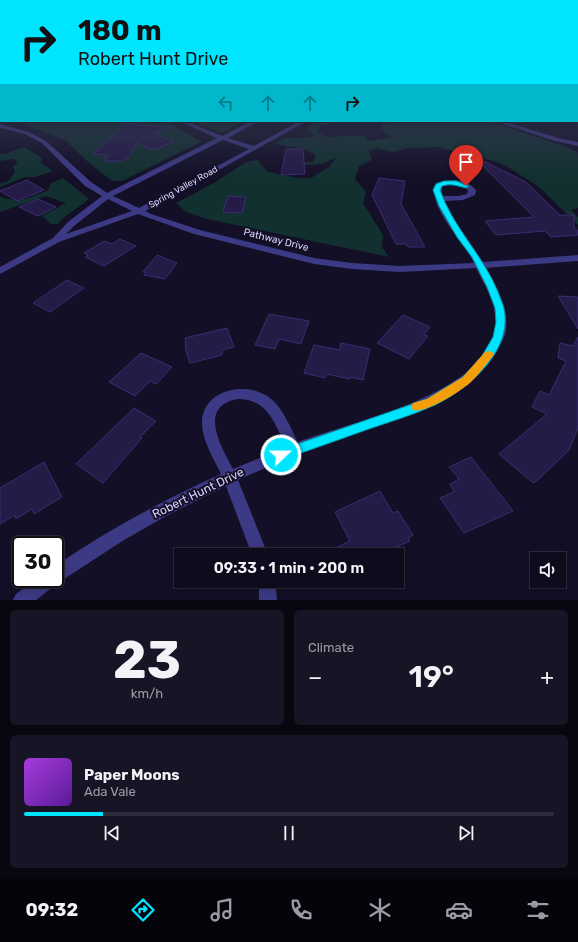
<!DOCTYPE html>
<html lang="en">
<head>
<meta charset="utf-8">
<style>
	body { margin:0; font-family:Rubik,sans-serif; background:#171425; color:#f1f3f6; height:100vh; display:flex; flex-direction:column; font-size:15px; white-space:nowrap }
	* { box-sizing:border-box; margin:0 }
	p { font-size:13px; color:#9b9ba3 }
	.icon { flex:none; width:22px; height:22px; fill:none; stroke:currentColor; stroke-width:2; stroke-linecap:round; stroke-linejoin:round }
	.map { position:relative; height:600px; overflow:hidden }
	.side { display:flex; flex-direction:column; gap:10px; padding:10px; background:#08060f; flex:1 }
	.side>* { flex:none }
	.top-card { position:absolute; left:0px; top:0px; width:578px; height:122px; box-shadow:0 2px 10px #0003,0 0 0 1px #2e2b3b; background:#00e5ff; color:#111; overflow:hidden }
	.tools { position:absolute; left:530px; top:552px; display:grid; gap:8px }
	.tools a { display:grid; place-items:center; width:36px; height:36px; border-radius:0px; background:#0e0b1c; box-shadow:0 2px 10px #0003,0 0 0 1px #2e2b3b; font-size:20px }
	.speed { position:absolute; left:12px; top:536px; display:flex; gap:8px; font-size:20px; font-weight:700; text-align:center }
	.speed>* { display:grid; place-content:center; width:52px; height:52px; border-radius:50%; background:#0e0b1c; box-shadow:0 2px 10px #0003,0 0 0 1px #2e2b3b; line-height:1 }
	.speed .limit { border:2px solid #111; border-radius:6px; background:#fff; color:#111 }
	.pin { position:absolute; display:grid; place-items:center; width:34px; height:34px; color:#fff; margin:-41px -17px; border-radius:50% 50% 50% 0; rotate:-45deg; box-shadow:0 0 4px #0007 }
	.pin .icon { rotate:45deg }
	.me { position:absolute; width:44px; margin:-22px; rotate:68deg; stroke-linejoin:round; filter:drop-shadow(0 0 3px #0008) }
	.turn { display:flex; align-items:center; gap:14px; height:84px; padding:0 12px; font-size:18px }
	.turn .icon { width:52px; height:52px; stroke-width:2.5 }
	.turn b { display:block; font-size:28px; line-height:34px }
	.lanes { display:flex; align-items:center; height:38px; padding:0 12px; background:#0003; justify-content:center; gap:20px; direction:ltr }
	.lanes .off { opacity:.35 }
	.big { font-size:30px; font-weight:600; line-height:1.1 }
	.side .tile { flex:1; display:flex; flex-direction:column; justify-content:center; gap:6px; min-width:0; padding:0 14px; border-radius:6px; background:#171425 }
	.side .dial { align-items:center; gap:0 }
	.dial b { font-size:52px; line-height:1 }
	.song { display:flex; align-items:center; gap:12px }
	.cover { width:48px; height:48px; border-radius:6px; background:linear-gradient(135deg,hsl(280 70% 55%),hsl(270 70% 35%)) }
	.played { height:4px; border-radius:2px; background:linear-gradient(90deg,#00e5ff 15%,#2e2b3b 15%) }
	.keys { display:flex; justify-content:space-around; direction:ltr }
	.heat { display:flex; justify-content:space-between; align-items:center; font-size:22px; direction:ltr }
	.side .tiles { flex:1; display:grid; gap:10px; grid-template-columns:1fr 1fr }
	.tile:last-child { grid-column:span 2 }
	.trip { position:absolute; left:174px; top:548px; width:230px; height:40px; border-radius:0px; background:#0e0b1c; box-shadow:0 2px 10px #0003,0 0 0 1px #2e2b3b; font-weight:600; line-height:40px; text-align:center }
	.menu { display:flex; height:64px; justify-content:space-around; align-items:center; background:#06040b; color:#9b9ba3 }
	.menu .icon { width:28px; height:28px }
	.menu .on { color:#00e5ff }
	.menu b { font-size:18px; color:#f1f3f6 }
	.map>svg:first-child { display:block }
	.green { fill:#12302f }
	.building { fill:#241b47; stroke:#3b2d73 }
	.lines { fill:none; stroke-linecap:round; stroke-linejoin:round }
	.minor { fill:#3d3a85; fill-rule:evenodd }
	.route { fill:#00e5ff; stroke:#0095a6 }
	.slow { fill:#f59e0b }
	.labels { text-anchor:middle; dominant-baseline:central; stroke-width:4; stroke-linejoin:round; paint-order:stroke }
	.far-street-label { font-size:9px; fill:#d9d4ff; stroke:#130f26 }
	.street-label { font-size:10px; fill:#d9d4ff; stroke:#130f26 }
	.near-street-label { font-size:12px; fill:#d9d4ff; stroke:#130f26 }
</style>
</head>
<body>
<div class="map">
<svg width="578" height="600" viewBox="0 0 578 600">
	<rect width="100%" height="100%" fill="#130f26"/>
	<path class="green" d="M15 121H168L201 142 122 181H112L88 162 65 140Z
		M195 121H244L221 133 201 125Z
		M317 121H326L331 124 320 125 317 131 326 137 363 135 370 141 392 137 385 133 381 127 383 124 412 121H481L500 125 567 147 577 152 578 158V208L571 210 578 217V225L539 187 505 165 494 161 437 147 409 148 394 152 377 148 369 151 372 160 359 166 355 179 366 192 363 203 383 235 382 247 389 257 207 219 186 212 176 203 214 183 246 162 257 160 268 172 298 178H311L329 167 336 158 321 164 303 165 302 162H313L316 155 305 149 274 144 285 138H306L314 136 307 128Z
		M24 147 42 158 41 163 53 171 36 177H25L0 187V183L7 182 15 172 13 166 18 163 14 159 0 161V154H5Z
		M63 178 89 199 62 219 58 224H51L42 216 66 203 46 196 0 212V197C22 203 27 199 48 190L51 183Z"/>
	<path class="building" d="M124 124 170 127 154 133 174 142 153 150 137 143 128 158H124L122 161H104L108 155 93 154Z
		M286 149H303L305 174 281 175Z
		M479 159 526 182 560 215H574V227L578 231V235L551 237 545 231 496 235 485 221 534 217 478 161Z
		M379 178 405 181 401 204 425 247H408L406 244H396L372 195Z
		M27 180 44 190 17 201 0 191Z
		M228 196 246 197 242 213 223 212Z
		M38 199 56 207 38 216 19 207Z
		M120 239 136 246 104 266 85 257 88 255 84 253 104 241 112 244Z
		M157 255 177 263 165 279 144 275 146 273 143 272Z
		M67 280 84 288 50 312 33 303Z
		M558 296 578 297V329Z
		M269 314 309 321 301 344 279 339 275 349 255 345Z
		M403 315 430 327 424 335 428 336 409 359 377 343Z
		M227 328 234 347 222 350V355L190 363 186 351 185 338Z
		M578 337V428L569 450 540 478 533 483 499 454 547 414 532 407 540 391 549 395 566 361 558 358 560 343 573 346Z
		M341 343 370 349 363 380 350 377V379L326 374 325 378 304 373 314 345 340 350Z
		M141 353 172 367 156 384 150 381 135 396 109 382Z
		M134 408 156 421 140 437 142 438 103 483 76 464Z
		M471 457 513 511 464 533 440 498 454 492 450 484 459 479 449 467Z
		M44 462 62 497 34 514 32 509 16 519 15 515 0 524V488Z
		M380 491 393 513 398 511 413 535 408 538 410 541 390 550 393 555H321L350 541 335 512Z"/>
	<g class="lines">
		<path class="minor" d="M178 121H186L222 136 251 121H259L228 138 254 146 300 121H307L145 211 151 214 200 230 314 258 352 263 400 266 474 263C465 243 426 206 436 183 450 179 466 178 476 190L475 195 463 200 444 201 455 221 483 262 578 255V261L485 268C496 286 509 307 506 330 505 338 500 345 496 352 466 406 383 423 327 443 297 454 267 467 238 480L268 555H252L226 486 168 515 124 540 58 583 36 600H13L16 594 37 579H55V566C108 530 163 500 221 474 213 457 201 439 202 420 205 388 249 381 270 398 284 409 290 428 298 442 351 422 494 393 496 322 496 303 485 285 476 268L400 272 352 269 314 264 194 234 138 214 59 242 0 274V267L53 238 68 222 102 196 85 186 42 143 25 134 0 128V124L29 132 46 141 91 182 107 193 217 138ZM223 140 249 149 139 208 113 196ZM452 185C458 185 463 186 468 190L467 194 459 196H442V186ZM108 199 132 211 66 234 74 226ZM238 399C268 399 275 424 286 447L233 469C221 447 197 406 238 399Z
			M494 121H503L558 138 578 142V146L555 141Z
			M259 581H275L277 600H259Z"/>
	</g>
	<linearGradient id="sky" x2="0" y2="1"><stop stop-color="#0a0815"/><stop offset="0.53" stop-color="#333752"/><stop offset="1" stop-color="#333752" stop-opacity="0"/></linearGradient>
	<rect width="578" height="179" fill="url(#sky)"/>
	<path class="route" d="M444 181H456L469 186 466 188C458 186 450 183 442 186L440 190C453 228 483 255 498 292 500 298 503 304 504 309 513 351 468 389 435 405 413 415 389 422 366 430 338 440 310 450 281 460L277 459 275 455 277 451 427 399 463 377 482 356 493 337 496 322 495 308 487 287 472 257 457 237 439 206 433 190 436 184Z"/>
	<path class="slow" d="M489 351 492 352 494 354 492 357C485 365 479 374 472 381 463 390 425 414 413 410L411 407 413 403 427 399 463 377 485 352Z"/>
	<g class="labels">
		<g class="far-street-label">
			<text transform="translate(183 187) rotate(-29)">Spring Valley Road</text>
		</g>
		<g class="street-label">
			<text transform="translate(276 240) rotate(14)">Pathway Drive</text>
		</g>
		<g class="near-street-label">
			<text transform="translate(198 493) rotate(-26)">Robert Hunt Drive</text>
		</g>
	</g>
</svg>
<div class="tools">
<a><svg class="icon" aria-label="sound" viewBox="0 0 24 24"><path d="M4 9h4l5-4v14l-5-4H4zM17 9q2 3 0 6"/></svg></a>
</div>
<div class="speed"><div class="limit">30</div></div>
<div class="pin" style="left:466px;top:186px;background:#d93025"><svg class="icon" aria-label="arrive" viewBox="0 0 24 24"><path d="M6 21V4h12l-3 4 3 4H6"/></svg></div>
<svg class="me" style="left:281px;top:455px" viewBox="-20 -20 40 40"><circle r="17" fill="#00e5ff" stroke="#fff" stroke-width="3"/><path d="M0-11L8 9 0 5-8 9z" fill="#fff"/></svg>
<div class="trip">09:33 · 1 min · 200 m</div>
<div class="top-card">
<div class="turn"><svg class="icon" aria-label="right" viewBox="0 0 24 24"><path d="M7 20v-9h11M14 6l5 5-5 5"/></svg><div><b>180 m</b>Robert Hunt Drive</div></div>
<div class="lanes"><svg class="icon off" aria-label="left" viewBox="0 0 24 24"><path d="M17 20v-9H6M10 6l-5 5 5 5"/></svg><svg class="icon off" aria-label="ahead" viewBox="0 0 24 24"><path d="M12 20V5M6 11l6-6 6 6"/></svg><svg class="icon off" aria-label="ahead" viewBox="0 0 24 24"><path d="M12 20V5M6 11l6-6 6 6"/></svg><svg class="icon" aria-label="right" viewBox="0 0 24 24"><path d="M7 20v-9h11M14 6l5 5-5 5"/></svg></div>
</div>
</div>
<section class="side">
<div class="tiles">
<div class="tile dial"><b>23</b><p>km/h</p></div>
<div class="tile"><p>Climate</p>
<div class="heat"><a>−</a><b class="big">19°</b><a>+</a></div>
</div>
<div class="tile">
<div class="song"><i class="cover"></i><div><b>Paper Moons</b><p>Ada Vale</p></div></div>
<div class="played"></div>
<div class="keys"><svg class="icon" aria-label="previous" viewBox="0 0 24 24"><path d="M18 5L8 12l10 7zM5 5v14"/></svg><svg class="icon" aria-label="pause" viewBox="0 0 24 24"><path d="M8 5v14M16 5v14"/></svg><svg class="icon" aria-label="next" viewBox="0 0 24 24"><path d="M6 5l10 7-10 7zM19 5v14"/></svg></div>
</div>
</div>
</section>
<nav class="menu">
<b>09:32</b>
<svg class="icon on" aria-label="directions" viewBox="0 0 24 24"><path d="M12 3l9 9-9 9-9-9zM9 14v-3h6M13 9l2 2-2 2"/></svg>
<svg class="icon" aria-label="music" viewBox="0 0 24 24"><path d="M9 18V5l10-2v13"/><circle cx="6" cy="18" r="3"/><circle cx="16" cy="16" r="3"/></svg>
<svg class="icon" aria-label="phone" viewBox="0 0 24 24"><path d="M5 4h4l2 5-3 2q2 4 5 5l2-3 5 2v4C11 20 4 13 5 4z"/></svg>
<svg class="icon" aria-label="climate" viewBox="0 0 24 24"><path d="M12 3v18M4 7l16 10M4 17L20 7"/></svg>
<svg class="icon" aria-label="car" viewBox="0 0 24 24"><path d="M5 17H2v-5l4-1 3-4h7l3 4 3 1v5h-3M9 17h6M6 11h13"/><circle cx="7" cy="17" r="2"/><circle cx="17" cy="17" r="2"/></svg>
<svg class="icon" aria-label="filters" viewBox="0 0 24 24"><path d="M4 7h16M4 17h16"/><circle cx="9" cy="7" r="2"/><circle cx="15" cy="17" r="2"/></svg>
</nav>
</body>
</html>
